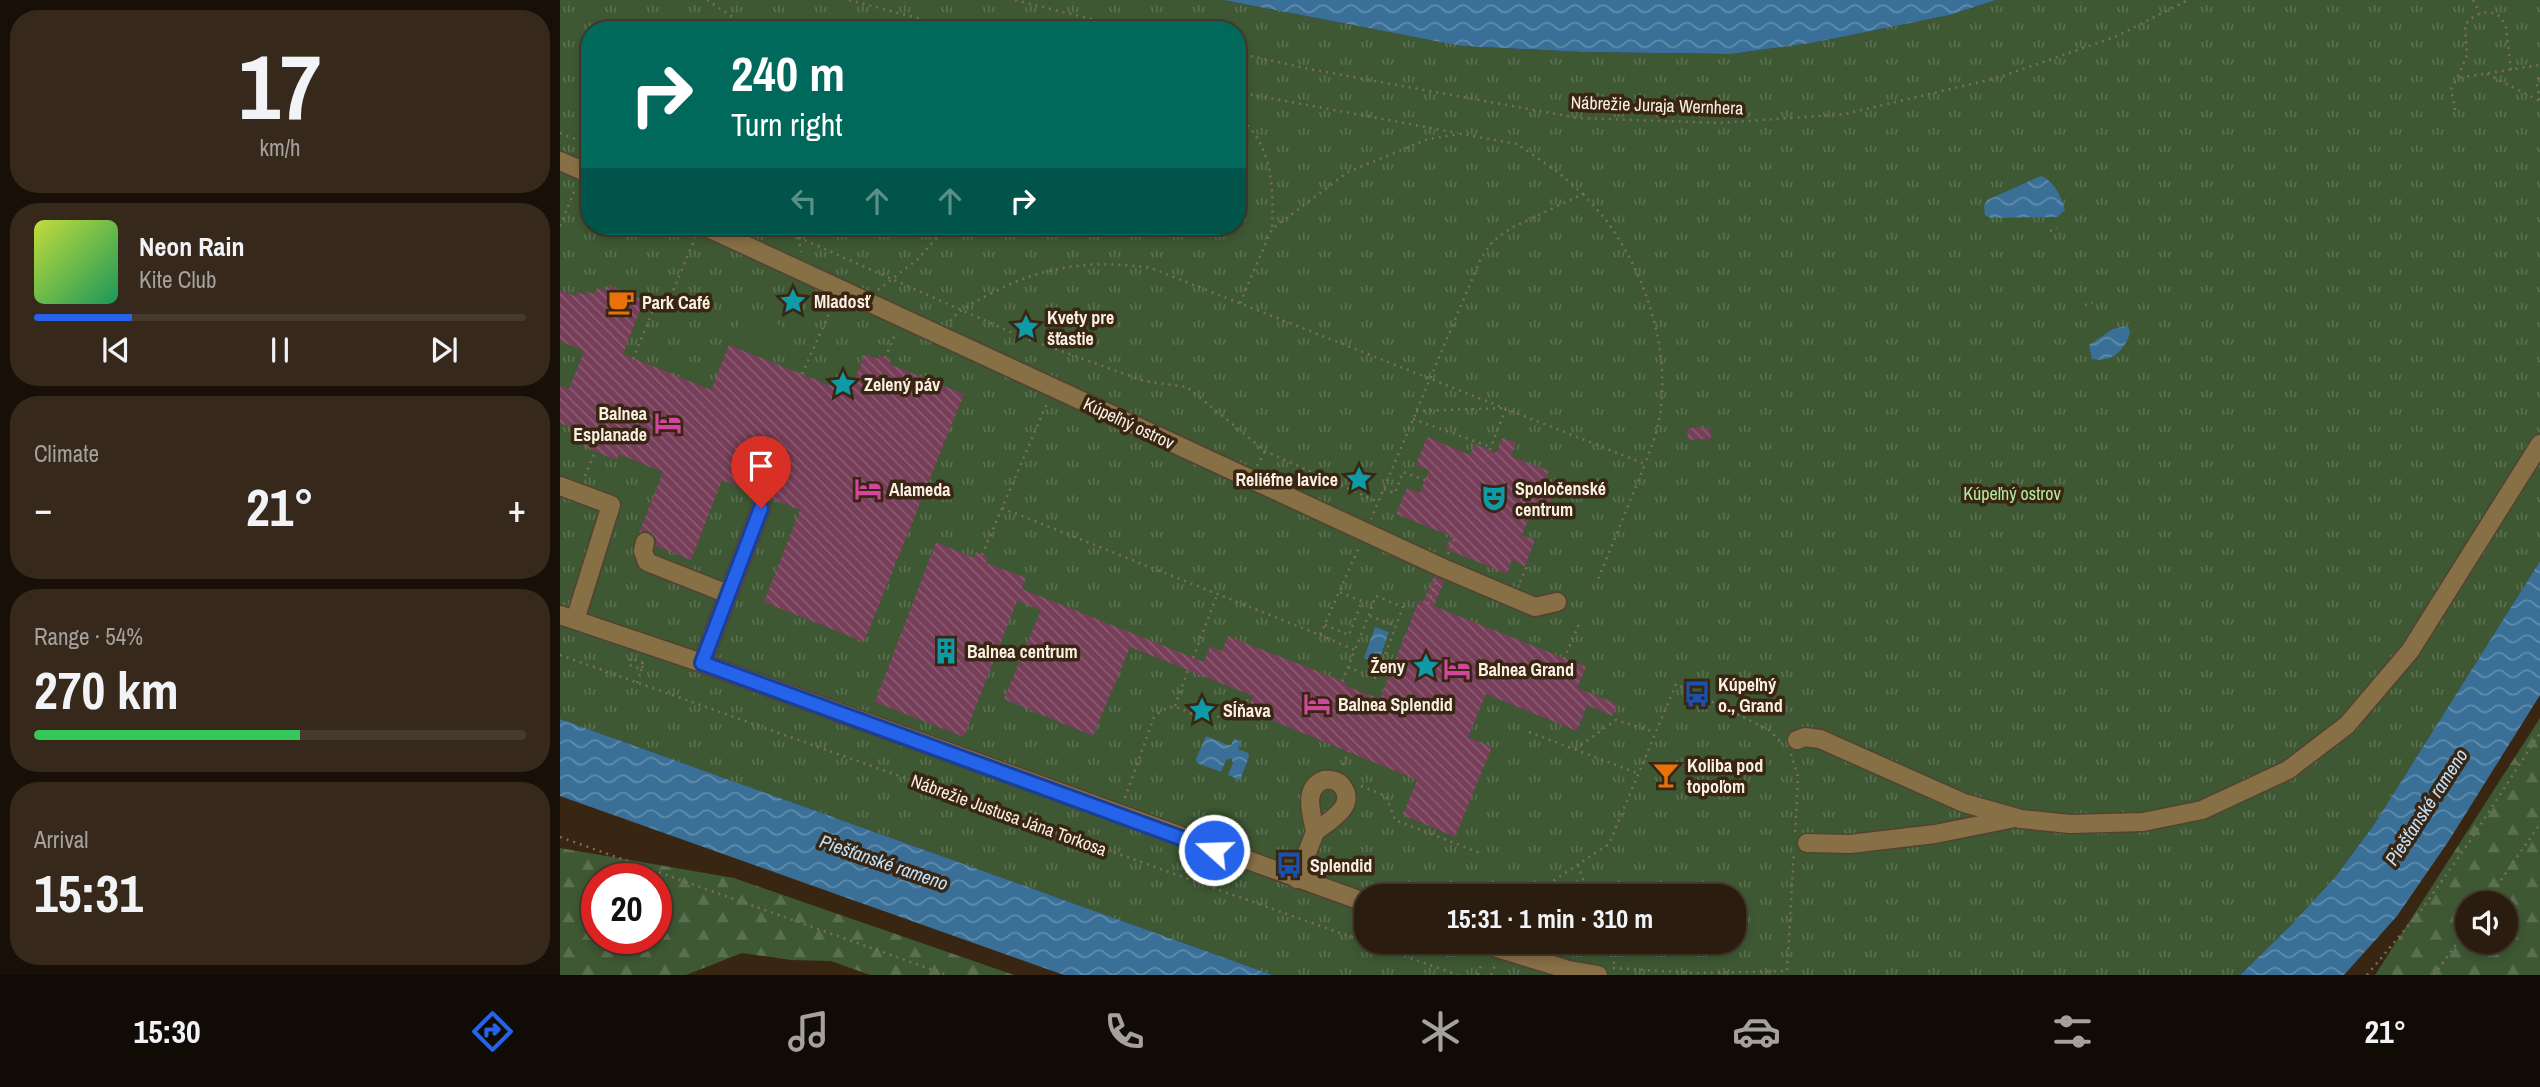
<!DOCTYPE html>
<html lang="en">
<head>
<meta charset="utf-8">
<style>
	body { margin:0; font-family:"Archivo Narrow",sans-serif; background:#36291c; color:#f1f3f6; height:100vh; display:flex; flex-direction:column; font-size:26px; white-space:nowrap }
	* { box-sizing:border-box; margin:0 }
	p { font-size:23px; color:#a5a19e }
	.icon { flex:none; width:38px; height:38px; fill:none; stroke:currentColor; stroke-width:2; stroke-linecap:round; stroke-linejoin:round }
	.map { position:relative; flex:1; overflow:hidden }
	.sheet { display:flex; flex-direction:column; gap:10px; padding:10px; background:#170f08; width:560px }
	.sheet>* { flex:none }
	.guide { position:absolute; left:21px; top:21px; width:665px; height:214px; border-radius:28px; box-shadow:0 4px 10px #0003,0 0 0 2px #463a2e; background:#00695c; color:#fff; overflow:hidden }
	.fabs { position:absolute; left:1895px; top:891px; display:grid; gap:14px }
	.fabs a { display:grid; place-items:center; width:63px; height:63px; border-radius:50%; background:#2a1c0e; box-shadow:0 4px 10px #0003,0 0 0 2px #463a2e; font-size:35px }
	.speed { position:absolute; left:21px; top:863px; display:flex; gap:14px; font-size:35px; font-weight:700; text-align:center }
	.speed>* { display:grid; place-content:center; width:91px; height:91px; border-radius:50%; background:#2a1c0e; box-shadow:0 4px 10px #0003,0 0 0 2px #463a2e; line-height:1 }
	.speed .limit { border:10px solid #d22; background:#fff; color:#111 }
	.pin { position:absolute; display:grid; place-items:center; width:60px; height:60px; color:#fff; margin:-72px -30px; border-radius:50% 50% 50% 0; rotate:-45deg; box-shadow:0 0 7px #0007 }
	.pin .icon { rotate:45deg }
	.me { position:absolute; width:77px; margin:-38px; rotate:290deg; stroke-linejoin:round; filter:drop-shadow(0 0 5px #0008) }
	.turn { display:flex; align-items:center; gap:24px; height:147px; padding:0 35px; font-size:32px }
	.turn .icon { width:91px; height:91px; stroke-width:2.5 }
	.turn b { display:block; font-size:49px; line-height:60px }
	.lanes { display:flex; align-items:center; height:66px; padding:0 35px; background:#0003; justify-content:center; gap:35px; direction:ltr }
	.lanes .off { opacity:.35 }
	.big { font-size:52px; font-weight:700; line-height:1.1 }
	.sheet .card { flex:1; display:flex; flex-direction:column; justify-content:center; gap:10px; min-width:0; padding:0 24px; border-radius:28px; background:#36291c }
	.sheet .dial { align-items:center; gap:0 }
	.dial b { font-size:91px; line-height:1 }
	.song { display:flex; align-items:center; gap:21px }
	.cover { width:84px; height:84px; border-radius:10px; background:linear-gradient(135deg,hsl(70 70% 55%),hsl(150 70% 35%)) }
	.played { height:7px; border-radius:4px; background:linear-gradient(90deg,#2563eb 20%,#463a2e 20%) }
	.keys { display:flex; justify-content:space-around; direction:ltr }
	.heat { display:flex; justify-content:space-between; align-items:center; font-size:38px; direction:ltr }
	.charge { height:10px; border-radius:5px; background:linear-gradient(90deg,#34c759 54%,#463a2e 0) }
	.trip { position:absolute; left:794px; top:884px; width:392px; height:70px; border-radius:28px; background:#2a1c0e; box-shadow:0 4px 10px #0003,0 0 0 2px #463a2e; font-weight:700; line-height:70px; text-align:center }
	.dock { display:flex; height:112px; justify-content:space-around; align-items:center; background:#110b06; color:#a5a19e }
	.dock .icon { width:49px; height:49px }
	.dock .current { color:#2563eb }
	.dock b { font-size:32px; color:#f1f3f6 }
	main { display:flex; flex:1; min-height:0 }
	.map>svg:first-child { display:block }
	.forest { fill:url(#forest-firs); fill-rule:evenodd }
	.park { fill:url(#park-tufts); fill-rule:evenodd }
	.pitch { fill:#3d5833 }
	.water { fill:url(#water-waves) }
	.building { fill:url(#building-back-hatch) }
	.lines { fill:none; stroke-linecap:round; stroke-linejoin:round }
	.minor-casing { stroke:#534230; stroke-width:21 }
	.path { stroke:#7c6c5b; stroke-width:2.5; stroke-dasharray:2 5; stroke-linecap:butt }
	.minor { stroke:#876f46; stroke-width:18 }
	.path-bridge { stroke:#7c6c5b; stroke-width:2.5; stroke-dasharray:2 5; stroke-linecap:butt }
	.route-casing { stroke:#184099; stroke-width:18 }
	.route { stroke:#2563eb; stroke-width:12 }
	.labels { text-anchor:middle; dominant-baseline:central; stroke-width:7; stroke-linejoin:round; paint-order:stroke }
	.street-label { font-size:18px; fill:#fbeee2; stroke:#382613 }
	.poi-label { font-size:18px; font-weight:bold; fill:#fbeee2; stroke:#382613; text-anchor:start }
	.park-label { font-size:18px; fill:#b3ea9e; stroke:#382613 }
	.water-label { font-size:19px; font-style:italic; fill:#c3e1f9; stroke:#382613 }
</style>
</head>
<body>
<main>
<section class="sheet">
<div class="card dial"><b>17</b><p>km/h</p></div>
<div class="card">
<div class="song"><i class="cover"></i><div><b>Neon Rain</b><p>Kite Club</p></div></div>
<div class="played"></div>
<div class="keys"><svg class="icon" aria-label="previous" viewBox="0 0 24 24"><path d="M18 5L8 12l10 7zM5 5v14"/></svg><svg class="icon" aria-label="pause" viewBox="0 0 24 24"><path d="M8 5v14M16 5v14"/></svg><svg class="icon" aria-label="next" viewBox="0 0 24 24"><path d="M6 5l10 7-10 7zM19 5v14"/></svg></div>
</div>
<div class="card"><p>Climate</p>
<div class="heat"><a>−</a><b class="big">21°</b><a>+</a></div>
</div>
<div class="card"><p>Range · 54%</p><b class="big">270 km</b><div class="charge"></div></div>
<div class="card"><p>Arrival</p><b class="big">15:31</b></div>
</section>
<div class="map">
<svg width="1980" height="975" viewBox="0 0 1980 975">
	<defs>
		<pattern id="forest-firs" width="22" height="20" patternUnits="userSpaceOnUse" patternTransform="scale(1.75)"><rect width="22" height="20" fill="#3d5833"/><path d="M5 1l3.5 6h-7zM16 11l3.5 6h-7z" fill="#5a7050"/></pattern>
		<pattern id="park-tufts" width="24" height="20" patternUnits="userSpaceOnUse" patternTransform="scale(1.75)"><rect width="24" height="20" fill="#3d5833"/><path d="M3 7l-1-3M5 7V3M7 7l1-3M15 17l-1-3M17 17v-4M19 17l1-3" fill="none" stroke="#5a7050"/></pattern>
		<pattern id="water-waves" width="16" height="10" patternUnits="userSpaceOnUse" patternTransform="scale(1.75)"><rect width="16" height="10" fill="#3a7098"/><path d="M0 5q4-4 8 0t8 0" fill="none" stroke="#618cab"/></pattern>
		<pattern id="building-back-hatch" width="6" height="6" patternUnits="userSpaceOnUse" patternTransform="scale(1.75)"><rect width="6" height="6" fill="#763e58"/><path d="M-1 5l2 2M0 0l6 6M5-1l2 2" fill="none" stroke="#8a5a70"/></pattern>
	</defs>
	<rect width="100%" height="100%" fill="#382613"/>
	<path class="forest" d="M1980 718V975H1815ZM1908 903H1946V942H1908Z
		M0 848 174 878 454 975H310L271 961 231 960 182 953 126 975H0ZM37 878H96V938H37Z"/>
	<path class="park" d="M0 0H663L901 46 1022 52 1171 54 1252 43 1390 15 1436 0H1980V561L1813 826 1776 876 1732 924 1680 975H713L0 719ZM30 30H677V226H30ZM807 896H1174V942H807Z"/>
	<path class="pitch" d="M185 311 222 326 208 359 171 344Z"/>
	<path class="water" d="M663 0H1436L1390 15 1252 43 1171 54 1022 52 901 46Z
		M1481 176C1493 180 1502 197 1505 210L1497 217 1431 218 1425 215 1424 206 1427 200Z
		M1568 326 1570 333C1564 351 1552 363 1532 359L1529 345 1553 329Z
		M1980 561V695L1888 842 1837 916 1784 975H1680L1732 924 1776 876 1813 826Z
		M815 627 829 632 818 663 804 658Z
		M0 719 713 975H504L0 796Z
		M646 736 668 745H671L674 739 681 742 678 749 688 753 689 757 680 780 668 775 673 763 671 758 666 760 661 772 637 763 636 759Z"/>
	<path class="building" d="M47 285 84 300 63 354 151 390 169 345 289 393 305 354 318 359 319 355 331 360 329 364 404 394 304 642 204 602 240 510 162 480 131 560 96 546V539L92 533 87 531 79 533 103 472 59 454 56 460 25 447 27 441 13 435 15 429 0 423V385L9 389 24 351 0 341V290L15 296 17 292 25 295 26 291 34 294 37 288 45 291Z
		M1150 427 1151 439 1128 440 1127 428Z
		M867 437 910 455 915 444 936 453 942 438 956 443 951 456 989 471 983 485 995 490 985 516 972 511 962 535 975 540 965 566 952 560 947 574 886 549 891 536 836 514 847 488 860 493 869 470 856 465Z
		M376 542 414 558 416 552 428 557 426 563 466 578 462 589 644 662 650 646 662 651 668 636 787 683 786 686 820 699 859 600 863 602 874 576 884 581 874 606 1026 667 1017 688 1057 704 1053 716 1027 705 1017 731 926 694 908 737 932 747 895 837 843 815 857 780 687 710 693 696 570 647 533 736 444 699 481 610 457 601 404 737 315 702Z"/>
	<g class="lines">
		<g class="minor-casing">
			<path id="minor" d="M0 161 30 174
				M144 226 883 568 975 607 997 602
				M0 486 51 505 15 620
				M85 542 83 551 87 562 168 594
				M0 615 142 663 807 903
				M142 663 201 508
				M1237 740 1245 737 1260 739 1404 803 1461 819 1510 824 1583 822 1642 810 1728 770 1787 725 1850 651 1980 444
				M764 780C772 779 780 781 784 789 795 808 767 822 755 832 752 814 742 788 764 780Z
				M1247 843 1290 844 1375 834 1450 819
				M737 879 755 832
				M917 942 1009 970 1038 975"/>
		</g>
		<path class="path" d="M147 0 182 23 187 30
			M289 0 403 30
			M455 0 575 30
			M1913 0 1920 13
			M677 53 749 69 1018 118 1160 123 1285 114 1437 78 1555 37 1628 0
			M1951 70 1946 28 1941 17C1927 8 1915 13 1905 25L1907 55 1897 78C1925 74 1952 69 1980 65
			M1927 74 1980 101
			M677 92 898 133
			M1980 100 1977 86 1980 73
			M1895 110 1891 89 1897 78
			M677 116C713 143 714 188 712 229
			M0 133 30 145
			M1023 194C1032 205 1043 215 1051 227 1086 277 1108 346 1101 407 1099 427 1092 446 1085 464
			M0 226 16 187
			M213 226 462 337 584 381 627 387 705 451 818 502
			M230 226 238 236 241 252
			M1490 231 1497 228
			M318 290 358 259 387 226
			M680 303 712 229 788 172 868 139 901 134 957 144 999 173 1023 194 951 228 933 241 921 258 811 519
			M1525 305 1533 303
			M390 321C401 308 415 302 430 294 482 266 532 259 591 268L1085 464 1037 582
			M325 358 336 332
			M73 359 96 303 106 308 135 238
			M242 374 273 305
			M856 411 946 408 927 457
			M853 419 931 447
			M697 466 705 451
			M25 476 35 452
			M824 489 835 493 843 472 865 480
			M442 508 760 635 799 547
			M888 554 895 538
			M422 555 488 401
			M960 582 967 566
			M868 604 876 583
			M810 616 836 626
			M765 625 789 635 802 601 779 592
			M760 635 795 650 782 682
			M0 655 898 975
			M633 658 657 595
			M1004 659 1020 622
			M83 663 71 658 69 665 82 669 84 662
			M788 667 816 678 843 607 816 596 795 650
			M77 683 81 671
			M615 706 628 670
			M969 732 1077 773
			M1015 749 1056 720 1094 732
			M1231 754 1238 777 1235 834
			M783 765 789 751
			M801 786 826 796 835 820 920 853
			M565 798 594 717C618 696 622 715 647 718 657 720 675 710 685 706L690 694
			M0 837 387 975
			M1018 865 1029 896
			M970 896 1049 844 1116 684 1209 730 1220 741
			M1925 903 1980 824
			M875 942 904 953
			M1046 942 1056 968
			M1053 968 1134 973 1227 971 1234 851
			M918 975 922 962
			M931 975 936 963
			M1807 975 1862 909 1910 841 1980 733
			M1874 975 1908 928"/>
		<use href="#minor" class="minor"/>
		<path class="path-bridge" d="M81 671 83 663"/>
	</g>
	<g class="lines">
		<g class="route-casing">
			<path id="route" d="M201 508 142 663 654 850"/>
		</g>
		<use href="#route" class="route"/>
	</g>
	<defs>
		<g id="sight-bare" transform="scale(2.1)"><path d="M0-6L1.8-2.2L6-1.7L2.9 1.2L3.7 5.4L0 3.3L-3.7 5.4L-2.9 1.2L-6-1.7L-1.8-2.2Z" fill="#0f9aa8" stroke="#382613" stroke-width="2.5" paint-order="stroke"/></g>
		<g id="cafe-bare" transform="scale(2.1)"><path d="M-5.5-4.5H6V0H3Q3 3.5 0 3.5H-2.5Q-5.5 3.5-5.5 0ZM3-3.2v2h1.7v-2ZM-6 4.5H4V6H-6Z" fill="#e8710a" stroke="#382613" stroke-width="2.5" paint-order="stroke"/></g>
		<g id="hotel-bare" transform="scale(2.1)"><path d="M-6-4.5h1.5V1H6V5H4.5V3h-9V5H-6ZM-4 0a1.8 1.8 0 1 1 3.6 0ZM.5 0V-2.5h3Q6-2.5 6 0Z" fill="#d1479c" stroke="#382613" stroke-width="2.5" paint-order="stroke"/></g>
		<g id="theatre-bare" transform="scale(2.1)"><path d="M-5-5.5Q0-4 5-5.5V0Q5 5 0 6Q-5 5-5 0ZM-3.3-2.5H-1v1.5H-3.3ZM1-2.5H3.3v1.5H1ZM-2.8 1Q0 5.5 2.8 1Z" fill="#0f9aa8" stroke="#382613" stroke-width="2.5" paint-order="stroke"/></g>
		<g id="building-bare" transform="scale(2.1)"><path d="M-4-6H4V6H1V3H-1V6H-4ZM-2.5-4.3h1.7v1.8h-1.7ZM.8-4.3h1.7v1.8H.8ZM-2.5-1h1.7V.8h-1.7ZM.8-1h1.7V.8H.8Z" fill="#0f9aa8" stroke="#382613" stroke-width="2.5" paint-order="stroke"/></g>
		<g id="bus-bare" transform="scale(2.1)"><path d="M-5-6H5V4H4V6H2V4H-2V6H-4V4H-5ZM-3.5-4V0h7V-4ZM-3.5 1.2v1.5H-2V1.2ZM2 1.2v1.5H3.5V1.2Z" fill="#1a4fb4" stroke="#382613" stroke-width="2.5" paint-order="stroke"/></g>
		<g id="bar-bare" transform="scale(2.1)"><path d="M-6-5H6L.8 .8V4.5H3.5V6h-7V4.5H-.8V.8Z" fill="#e8710a" stroke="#382613" stroke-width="2.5" paint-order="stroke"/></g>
	</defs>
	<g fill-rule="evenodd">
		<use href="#sight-bare" x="233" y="301"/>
		<use href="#cafe-bare" x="61" y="302"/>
		<use href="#sight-bare" x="466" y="327"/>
		<use href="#sight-bare" x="283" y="384"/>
		<use href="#hotel-bare" x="108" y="423"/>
		<use href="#sight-bare" x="799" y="479"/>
		<use href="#hotel-bare" x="308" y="489"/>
		<use href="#theatre-bare" x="934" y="498"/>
		<use href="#building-bare" x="386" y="651"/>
		<use href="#sight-bare" x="866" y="666"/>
		<use href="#hotel-bare" x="897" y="669"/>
		<use href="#bus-bare" x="1137" y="694"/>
		<use href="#hotel-bare" x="757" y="704"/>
		<use href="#sight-bare" x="642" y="710"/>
		<use href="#bar-bare" x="1106" y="775"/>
		<use href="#bus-bare" x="729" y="865"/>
	</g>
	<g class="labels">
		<g class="street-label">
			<text transform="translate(1097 105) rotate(2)">Nábrežie Juraja Wernhera</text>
			<text transform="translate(569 423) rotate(25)">Kúpeľný ostrov</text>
			<text transform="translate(449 815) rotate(20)">Nábrežie Justusa Jána Torkosa</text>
		</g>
		<g class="poi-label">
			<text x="254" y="301">Mladosť</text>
			<text x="82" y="302">Park Café</text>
			<text x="487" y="317">Kvety pre<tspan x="487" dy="21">šťastie</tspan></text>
			<text x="304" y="384">Zelený páv</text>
			<text x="87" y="413" text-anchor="end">Balnea<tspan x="87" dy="21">Esplanade</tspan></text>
			<text x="778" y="479" text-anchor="end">Reliéfne lavice</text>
			<text x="955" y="488">Spoločenské<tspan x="955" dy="21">centrum</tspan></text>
			<text x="329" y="489">Alameda</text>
			<text x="407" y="651">Balnea centrum</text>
			<text x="845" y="666" text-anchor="end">Ženy</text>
			<text x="918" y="669">Balnea Grand</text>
			<text x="1158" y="684">Kúpeľný<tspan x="1158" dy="21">o., Grand</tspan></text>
			<text x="778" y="704">Balnea Splendid</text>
			<text x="663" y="710">Sĺňava</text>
			<text x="1127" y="765">Koliba pod<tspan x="1127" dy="21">topoľom</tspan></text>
			<text x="750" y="865">Splendid</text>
		</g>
		<g class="park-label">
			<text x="1452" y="493">Kúpeľný ostrov</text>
		</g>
		<g class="water-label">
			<text transform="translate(1866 807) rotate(-57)">Piešťanské rameno</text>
			<text transform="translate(324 862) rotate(19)">Piešťanské rameno</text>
		</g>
	</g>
</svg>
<div class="fabs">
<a><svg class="icon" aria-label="sound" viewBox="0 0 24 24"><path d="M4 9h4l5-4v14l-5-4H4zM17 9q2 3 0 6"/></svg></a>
</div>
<div class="speed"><div class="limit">20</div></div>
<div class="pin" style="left:201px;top:508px;background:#d93025"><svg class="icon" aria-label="arrive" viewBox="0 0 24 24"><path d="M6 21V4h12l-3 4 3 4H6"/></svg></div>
<svg class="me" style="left:654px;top:850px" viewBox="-20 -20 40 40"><circle r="17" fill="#2563eb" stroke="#fff" stroke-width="3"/><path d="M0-11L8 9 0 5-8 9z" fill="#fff"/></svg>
<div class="trip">15:31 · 1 min · 310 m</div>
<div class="guide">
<div class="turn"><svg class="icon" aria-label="right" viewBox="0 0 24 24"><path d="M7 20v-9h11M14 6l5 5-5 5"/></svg><div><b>240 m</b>Turn right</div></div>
<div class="lanes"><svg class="icon off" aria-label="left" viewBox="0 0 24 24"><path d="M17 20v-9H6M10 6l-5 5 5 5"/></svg><svg class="icon off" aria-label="ahead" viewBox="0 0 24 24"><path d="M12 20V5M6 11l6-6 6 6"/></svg><svg class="icon off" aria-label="ahead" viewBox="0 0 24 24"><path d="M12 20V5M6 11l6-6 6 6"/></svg><svg class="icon" aria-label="right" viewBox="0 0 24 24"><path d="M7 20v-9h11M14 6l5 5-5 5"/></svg></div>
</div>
</div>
</main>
<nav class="dock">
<b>15:30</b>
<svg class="icon current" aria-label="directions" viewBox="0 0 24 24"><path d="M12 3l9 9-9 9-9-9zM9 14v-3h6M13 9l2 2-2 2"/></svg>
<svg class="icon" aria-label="music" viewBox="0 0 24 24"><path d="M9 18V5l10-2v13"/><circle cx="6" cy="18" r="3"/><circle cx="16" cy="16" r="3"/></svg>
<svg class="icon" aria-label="phone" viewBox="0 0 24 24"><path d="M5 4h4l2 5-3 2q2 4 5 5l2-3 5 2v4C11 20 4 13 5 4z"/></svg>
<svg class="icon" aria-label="climate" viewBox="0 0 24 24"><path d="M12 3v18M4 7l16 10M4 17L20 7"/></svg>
<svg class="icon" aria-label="car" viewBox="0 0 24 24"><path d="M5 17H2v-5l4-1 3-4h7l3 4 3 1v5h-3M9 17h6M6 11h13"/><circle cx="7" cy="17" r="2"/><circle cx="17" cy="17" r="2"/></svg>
<svg class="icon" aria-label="filters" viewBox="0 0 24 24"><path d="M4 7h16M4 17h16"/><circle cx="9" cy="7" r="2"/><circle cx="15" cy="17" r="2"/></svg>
<b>21°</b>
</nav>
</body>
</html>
